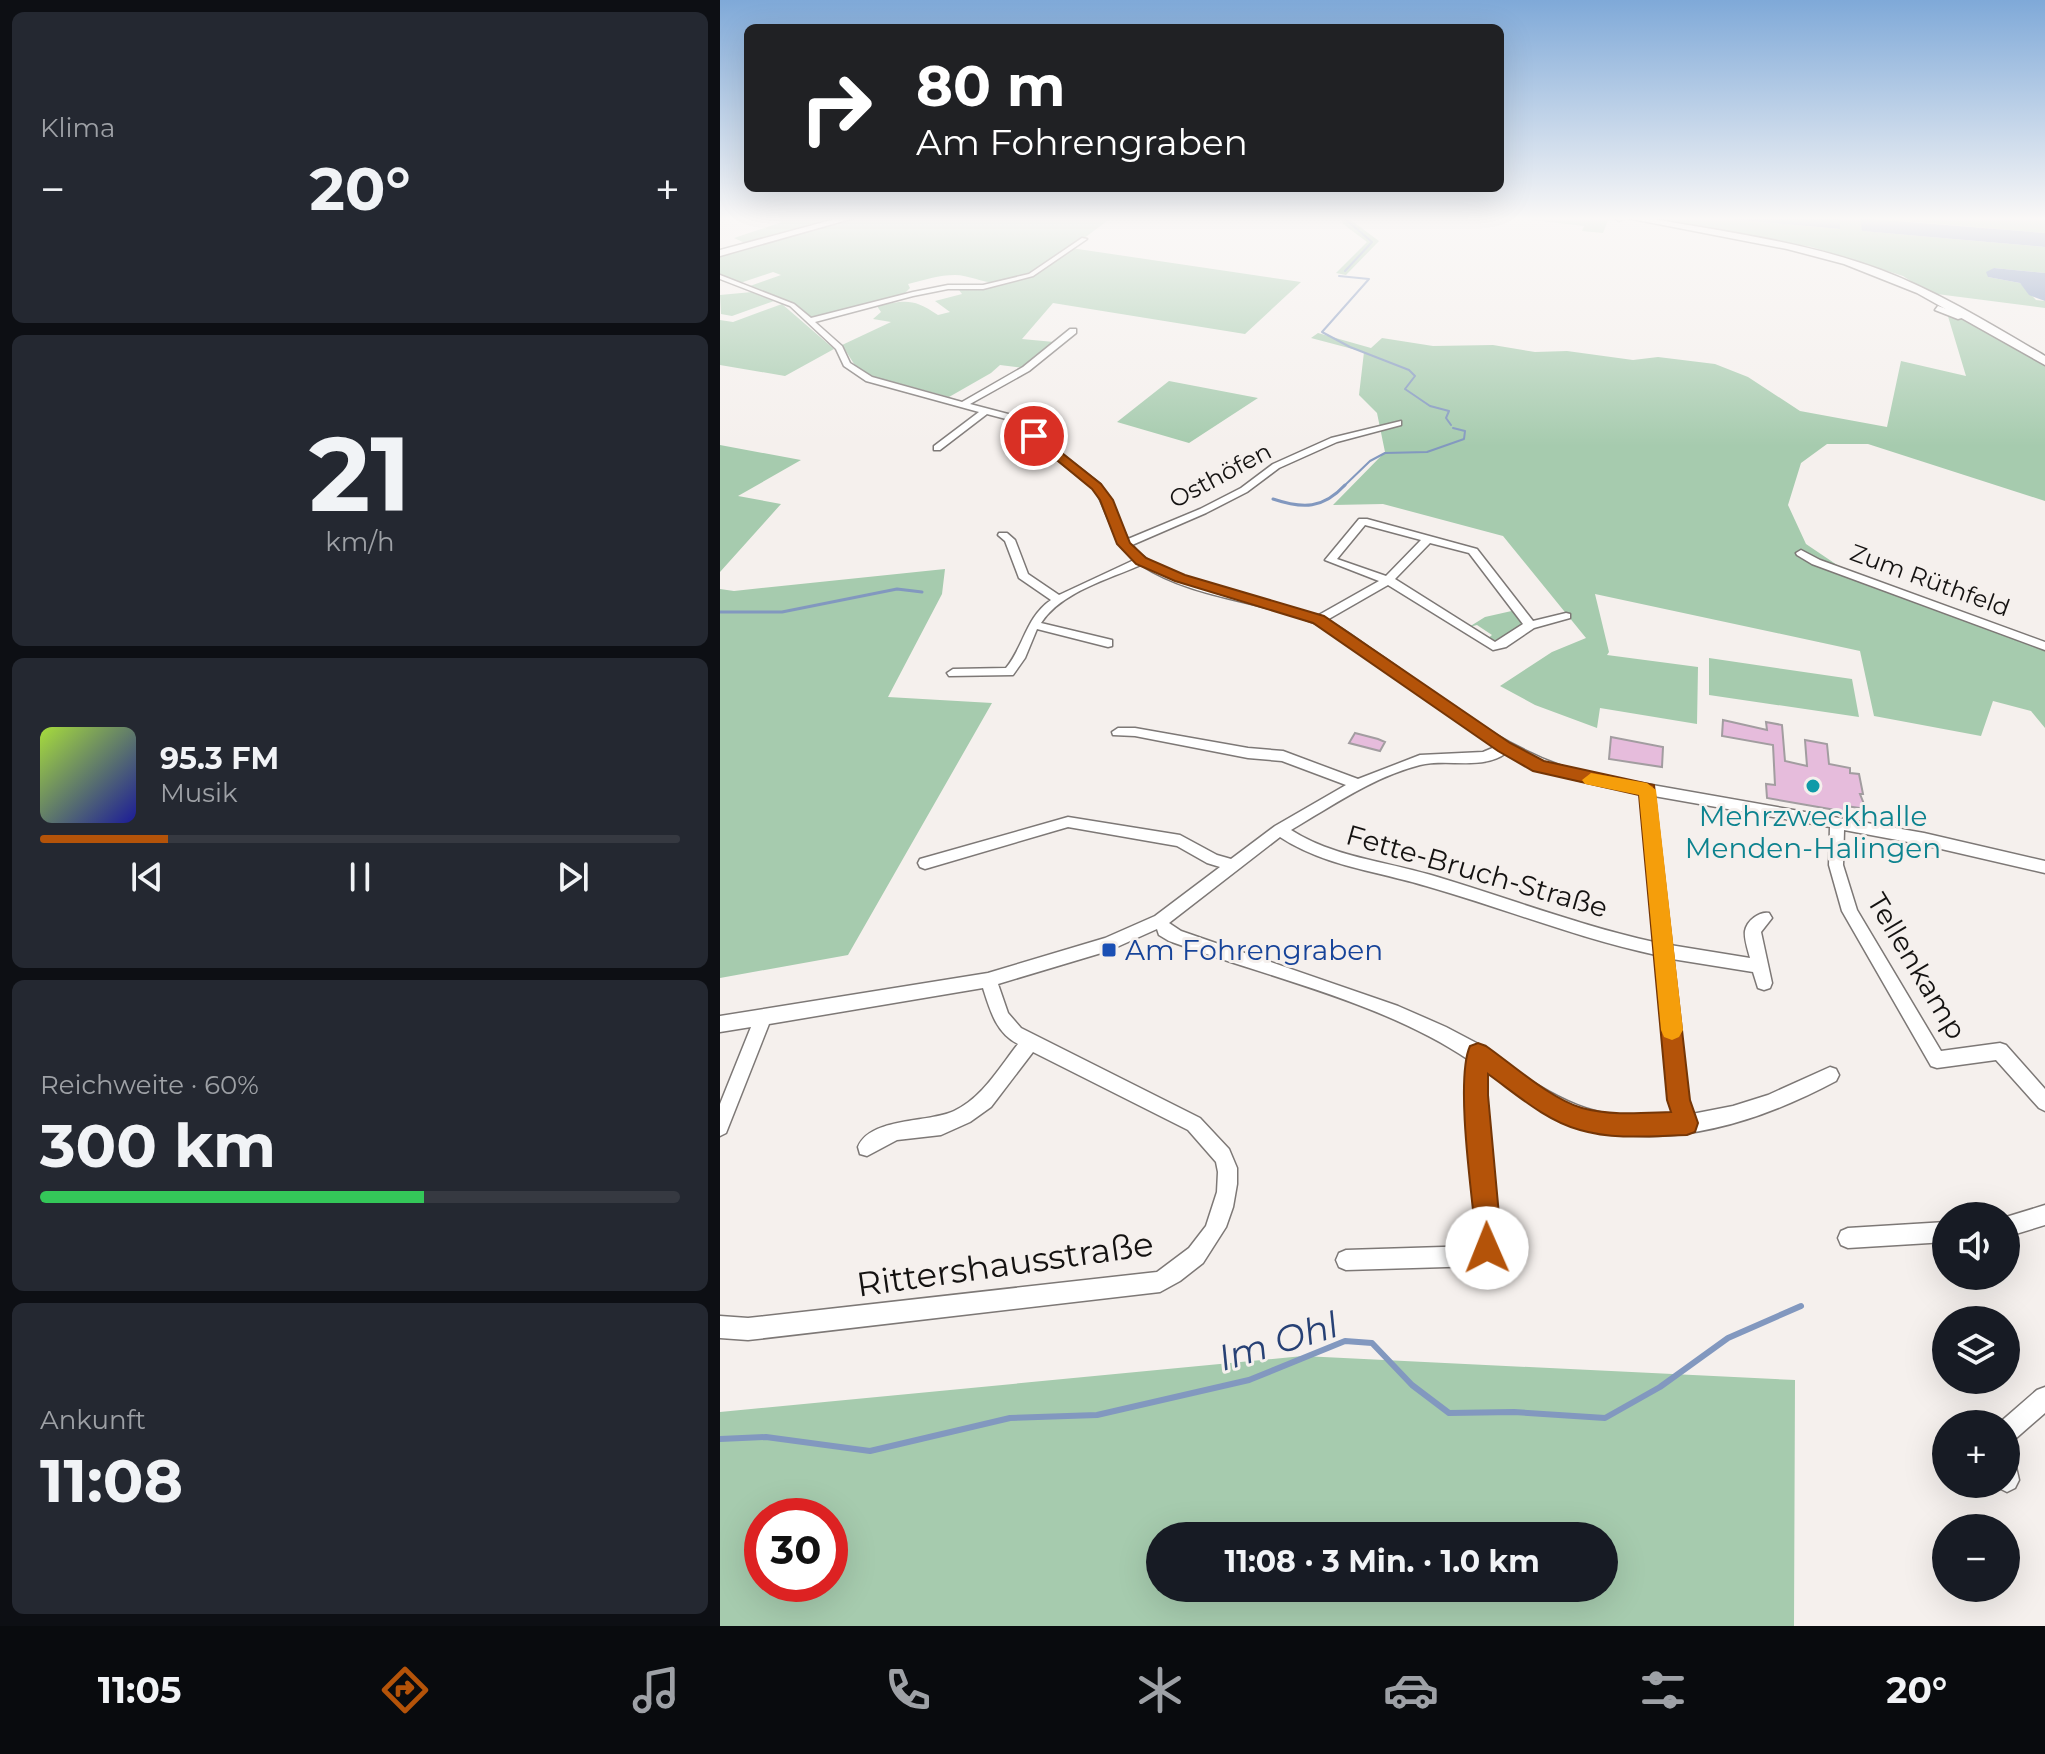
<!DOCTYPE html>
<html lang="de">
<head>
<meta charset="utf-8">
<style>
	body { margin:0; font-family:Montserrat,sans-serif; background:#242831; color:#f1f3f6; height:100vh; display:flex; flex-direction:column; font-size:30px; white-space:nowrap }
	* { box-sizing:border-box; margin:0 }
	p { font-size:26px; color:#9ea1a6 }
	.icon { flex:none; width:44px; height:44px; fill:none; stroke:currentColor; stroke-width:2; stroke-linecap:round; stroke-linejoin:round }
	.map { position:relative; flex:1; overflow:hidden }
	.drawer { display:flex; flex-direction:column; gap:12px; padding:12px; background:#0d0f14; width:720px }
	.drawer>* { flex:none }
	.hud { position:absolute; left:24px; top:24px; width:760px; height:168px; border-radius:12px; box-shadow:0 8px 32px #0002; background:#202124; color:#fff; overflow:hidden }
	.controls { position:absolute; left:1212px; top:1202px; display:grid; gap:16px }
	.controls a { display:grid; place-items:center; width:88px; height:88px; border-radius:50%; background:#171b24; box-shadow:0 8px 32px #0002; font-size:40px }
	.speed { position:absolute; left:24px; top:1498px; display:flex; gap:16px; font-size:40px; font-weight:700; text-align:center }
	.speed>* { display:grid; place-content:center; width:104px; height:104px; border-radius:50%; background:#171b24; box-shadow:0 8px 32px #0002; line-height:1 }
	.speed .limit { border:12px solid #d22; background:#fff; color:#111 }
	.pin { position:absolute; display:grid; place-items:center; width:68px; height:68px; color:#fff; margin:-34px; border:4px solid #fff; border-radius:50%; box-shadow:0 2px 8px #0007 }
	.me { position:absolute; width:88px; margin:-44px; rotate:359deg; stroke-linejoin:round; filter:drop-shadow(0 0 6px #0008) }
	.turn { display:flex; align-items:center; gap:28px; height:168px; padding:0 40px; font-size:36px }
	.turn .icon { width:104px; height:104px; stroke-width:2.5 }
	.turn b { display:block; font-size:56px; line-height:68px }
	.big { font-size:60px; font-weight:700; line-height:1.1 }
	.drawer .card { flex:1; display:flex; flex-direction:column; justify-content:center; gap:12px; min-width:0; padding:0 28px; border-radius:12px; background:#242831 }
	.drawer .dial { align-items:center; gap:0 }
	.dial b { font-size:104px; line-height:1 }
	.song { display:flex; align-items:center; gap:24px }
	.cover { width:96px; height:96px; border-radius:12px; background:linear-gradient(135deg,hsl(80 70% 55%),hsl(240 70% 35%)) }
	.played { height:8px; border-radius:4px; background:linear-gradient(90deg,#b45309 20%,#363941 20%) }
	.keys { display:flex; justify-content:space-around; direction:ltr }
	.heat { display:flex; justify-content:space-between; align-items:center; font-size:44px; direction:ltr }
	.charge { height:12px; border-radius:6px; background:linear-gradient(90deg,#34c759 60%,#363941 0) }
	.trip { position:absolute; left:426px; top:1522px; width:472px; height:80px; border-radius:40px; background:#171b24; box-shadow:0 8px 32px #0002; font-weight:700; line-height:80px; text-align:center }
	.dock { display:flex; height:128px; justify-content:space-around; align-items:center; background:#090b0e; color:#9ea1a6 }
	.dock .icon { width:56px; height:56px }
	.dock .active { color:#b45309 }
	.dock b { font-size:36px; color:#f1f3f6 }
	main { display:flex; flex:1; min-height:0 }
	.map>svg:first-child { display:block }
	.green { fill:#a6cbae; fill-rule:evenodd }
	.water { fill:#8298bf }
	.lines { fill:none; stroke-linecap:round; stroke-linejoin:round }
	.stream-far2 { stroke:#8298bf; stroke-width:2 }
	.stream-far1 { stroke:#8298bf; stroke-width:3 }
	.stream { stroke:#8298bf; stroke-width:6 }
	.building { fill:#e6bcdc; stroke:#a29da0; stroke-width:2 }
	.minor-casing { stroke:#7d7876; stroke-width:3 }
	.primary-casing { stroke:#7d7876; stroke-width:3 }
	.minor { fill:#fff; fill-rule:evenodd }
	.primary { fill:#fff; fill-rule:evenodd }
	.route { fill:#b45309; stroke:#753606; stroke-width:2 }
	.slow { fill:#f59e0b }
	.culture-dot { fill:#0f9aa8; stroke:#f5f0ed; stroke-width:3 }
	.transit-dot { fill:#1a4fb4; stroke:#f5f0ed; stroke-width:3 }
	.labels { text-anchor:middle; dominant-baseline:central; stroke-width:6; stroke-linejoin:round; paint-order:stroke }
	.far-street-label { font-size:24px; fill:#141211; stroke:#f5f0ed }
	.culture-label { font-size:28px; fill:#0d838f; stroke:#f5f0ed }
	.street-label { font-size:28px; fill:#141211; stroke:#f5f0ed }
	.transit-label { font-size:28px; fill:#164399; stroke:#f5f0ed; text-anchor:start }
	.near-street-label { font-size:34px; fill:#141211; stroke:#f5f0ed }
	.near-water-label { font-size:36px; font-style:italic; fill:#274175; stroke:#f5f0ed }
</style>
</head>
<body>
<main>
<section class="drawer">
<div class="card"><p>Klima</p>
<div class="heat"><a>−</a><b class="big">20°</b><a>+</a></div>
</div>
<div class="card dial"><b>21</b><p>km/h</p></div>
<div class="card">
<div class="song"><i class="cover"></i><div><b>95.3 FM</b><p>Musik</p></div></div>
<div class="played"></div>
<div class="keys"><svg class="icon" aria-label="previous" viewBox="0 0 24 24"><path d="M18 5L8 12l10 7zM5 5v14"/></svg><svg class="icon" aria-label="pause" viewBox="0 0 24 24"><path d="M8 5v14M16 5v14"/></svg><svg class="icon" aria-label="next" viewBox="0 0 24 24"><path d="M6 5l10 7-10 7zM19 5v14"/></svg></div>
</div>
<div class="card"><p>Reichweite · 60%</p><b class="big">300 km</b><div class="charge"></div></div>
<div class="card"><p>Ankunft</p><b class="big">11:08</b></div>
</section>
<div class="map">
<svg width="1325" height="1626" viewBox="0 0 1325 1626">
	<rect width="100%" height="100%" fill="#f5f0ed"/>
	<path class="green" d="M42 218H124L27 244 14 238 62 222Z
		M134 218H391L351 248 581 282 525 334 333 303 302 339 334 342 305 368 280 365 271 373 229 397 152 376 136 367 122 345 171 322 153 319 161 312 157 306C186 300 193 298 218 315L230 312 215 301 242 294 239 290 280 286V282C267 285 250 275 235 275 219 275 204 280 188 284L190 288 182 296 94 319 78 306 30 286 61 275 53 272 20 283 0 274V254Z
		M621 218H628L659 241 626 275 616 273 647 242 623 224Z
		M813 218H894L902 222 888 220 883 233 862 231 864 226 812 220Z
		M921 218H995L1120 229V218H1140L1143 231 1325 247V273L1274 268 1268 277 1300 283 1316 300 1325 301V308L1209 293 1183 276 1092 247Z
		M1147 218H1325V233Z
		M32 292 54 301 12 316 1 314 0 295Z
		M62 304 114 349 65 376 0 365V320L13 322Z
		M1227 313H1234L1325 364V501L1148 444H1107L1081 463 1068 505 1086 544 1120 567 1325 647V728L1311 711 1273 701 1261 736 1154 716 1140 651 875 594 889 652 887 655 978 667 977 724 880 708 877 728 815 705 780 686 832 652 866 638 783 536 663 504 613 505 665 452 657 413 639 395 644 352 591 338 598 333 651 348 662 338 713 346 773 345 815 352 847 351 913 360 938 357 995 364 1028 377 1080 411 1167 427 1181 361 1246 376Z
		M449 381 538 398 469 443 397 422Z
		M0 445 81 460 18 496 61 504 0 572Z
		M225 569 222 594 168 697 272 703 128 955 0 978V589L14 591Z
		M796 610 804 621V626L778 641 767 639 772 635 757 625 749 627 765 617Z
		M989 658 1132 679 1139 717 989 695Z
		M583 1356 1075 1380 1074 1626H0V1412ZM42 1516H110V1584H42ZM440 1536H884V1588H440Z"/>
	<path class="water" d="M995 218H1120V229Z
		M1140 218 1325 233V247L1142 231Z
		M1274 268 1325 273V301L1309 295 1300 283 1268 277 1266 272Z"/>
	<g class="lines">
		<path class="stream-far2" d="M624 218 652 242 625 271
			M619 276 649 279 602 332 630 347 689 370 695 376 685 389 710 406 729 411 726 418 731 425
			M623 487 650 461 665 453 707 452 744 439 745 431 733 428"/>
		<path class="stream-far1" d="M553 499C583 509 603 509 625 485
			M0 612H62L177 589 202 592"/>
		<path class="stream" d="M0 1439 46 1437 150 1451 290 1418 377 1415 529 1380 625 1341 652 1343 692 1385 729 1413 794 1412 885 1418 940 1387 1008 1338 1081 1306"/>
	</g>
	<path class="building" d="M1003 720 1047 730 1046 722 1062 725 1065 761 1087 766 1085 740 1107 744 1109 764 1130 768V773L1139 774 1143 794H1140L1146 809 1126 806 1127 812 1047 798 1046 784 1055 785 1053 745 1002 736Z
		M635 733 658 739 665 742 660 751 629 743Z
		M891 737 943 747 942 767 889 759Z"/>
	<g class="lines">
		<g class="minor-casing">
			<path id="minor" d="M895 218H901L902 219 899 221Z
				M362 238 367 239 313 276 263 289H228L193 296 95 322 122 346 130 363 152 377 242 402 303 367 350 329H356V333L309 371 250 404 292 415 380 484 408 539 480 509 521 488 553 464 611 438 681 421V425L617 442 559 468 527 492 486 513 412 545C444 587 547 597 597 616L659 581 605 560 639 519H647L757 549 813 621 846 613 850 614V618L814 628 786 647 773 650 668 585 607 620C627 630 644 645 663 657 727 702 787 752 864 773L1204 833 1325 861V873L1204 845 1124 830 1123 865 1137 910 1221 1051 1280 1043 1286 1045 1325 1089V1111L1319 1108 1276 1060 1217 1068 1211 1066 1122 911 1109 865 1110 827 934 796 950 945 1030 958C1028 950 1024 939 1025 931 1027 920 1040 911 1049 913L1052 918 1041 932 1052 983 1050 988 1044 990 1038 988 1033 972 952 959 967 1100 972 1114 1013 1106 1048 1095 1110 1067 1116 1069 1119 1075 1116 1081C1043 1120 952 1151 868 1128 830 1118 798 1094 767 1072V1129L778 1237 774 1255 767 1263 760 1266 626 1270 619 1267 616 1260 619 1253 626 1250 755 1246 757 1244 749 1129V1060C663 1002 547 977 449 941L439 935 437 929 388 951 278 984 288 1013 301 1028 480 1118 509 1149 517 1168V1184L513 1207 506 1227 483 1263 460 1281 440 1292 28 1340 0 1338V1316L28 1318 437 1272 469 1248 486 1226 497 1192 498 1172 496 1162 468 1130 313 1052 271 1107 250 1122 221 1135 177 1140 147 1156 140 1154 138 1147C150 1117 209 1123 234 1111 262 1098 279 1068 298 1044 276 1033 270 1010 263 988L49 1024 6 1133 0 1136V1104L31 1027 0 1032V1016L268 973 385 938 435 916 500 867 487 863 457 846 348 827 205 869 200 867 198 863 200 859 348 817 460 835 497 855 511 859 555 826 626 785 562 761 528 758 415 736 393 735 392 732 398 728H415L528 748 563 751 638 779 700 755 763 752 775 747 601 626C544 600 475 600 421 565 389 579 341 592 321 623L392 640V646L388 647 317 629 305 658 293 675 229 676 227 673 233 669 286 668C304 646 306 617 331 600L299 578 285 541 278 535 279 533H287L295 540 308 574 339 595 414 560 399 544 378 495 373 488 286 419 267 414 220 450H214V446L259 412 146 381 124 366 116 349 70 306 0 279V275L74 304 91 318 193 292 228 285H263L309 274ZM645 525 701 540 666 576 617 559ZM710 543 749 553 803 624 775 642 675 579ZM786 753C829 776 873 785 920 793L934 942C858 925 785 897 711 875 664 861 613 857 571 830 612 806 653 777 700 765 727 758 762 771 786 753ZM560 837C604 866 657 871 706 886 783 908 857 938 936 955L949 1100 955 1116C869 1124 834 1097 766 1051L764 1047 726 1027 678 1006 461 931 449 923Z
				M1218 306 1244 315 1245 317 1238 319 1215 310Z
				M1081 550 1100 560 1325 642V650L1092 564 1077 555 1076 553Z
				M1325 1205V1225L1286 1237V1217Z
				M1226 1222V1242L1128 1248 1121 1245 1118 1238 1121 1231 1128 1228Z
				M1325 1387V1413L1294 1440 1286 1443V1424H1278L1317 1390Z
				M1286 1455 1294 1458 1299 1480 1295 1488 1287 1492 1279 1488 1277 1484H1286Z"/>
		</g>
		<g class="primary-casing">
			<path id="primary" d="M119 218H134L0 256V250Z
				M907 218H927C1006 232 1086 242 1161 270 1219 292 1272 325 1325 356V365L1197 293 1124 264 1067 249Z"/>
		</g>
		<use href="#minor" class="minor"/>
		<use href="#primary" class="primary"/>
	</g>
	<linearGradient id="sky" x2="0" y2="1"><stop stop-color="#7fa9d8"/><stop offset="0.49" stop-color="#faf8f7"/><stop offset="1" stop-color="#faf8f7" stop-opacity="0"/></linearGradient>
	<rect width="1325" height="446" fill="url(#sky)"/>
	<path class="route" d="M310 434H318L381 484 393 500 410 543 426 558 465 575 604 616 790 743 824 761 934 785 970 1100 978 1123 975 1132 967 1135C931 1136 894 1140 860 1130 826 1121 796 1094 768 1074V1095L781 1237 776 1257 767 1261 757 1257 754 1248 756 1237C752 1196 735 1079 750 1046L758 1043 766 1046C793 1065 831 1099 862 1108 891 1116 922 1113 951 1112L947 1100 919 795 813 771 778 751 593 623 455 581 416 564 397 544 380 500 372 489 310 438Z"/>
	<path class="slow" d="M871 773 927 783 936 790 963 1030 959 1037 952 1040 944 1037 941 1030 919 795 865 784 862 780Z"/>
	<circle class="culture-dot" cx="1093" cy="786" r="8"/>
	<rect class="transit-dot" x="381" y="942" width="16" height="16" rx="4"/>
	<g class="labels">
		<g class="far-street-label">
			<text transform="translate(500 475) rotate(-28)">Osthöfen</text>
			<text transform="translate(1210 580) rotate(20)">Zum Rüthfeld</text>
		</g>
		<g class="culture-label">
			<text x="1093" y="816">Mehrzweckhalle<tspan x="1093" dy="32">Menden-Halingen</tspan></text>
		</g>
		<g class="street-label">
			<text transform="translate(757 871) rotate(16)">Fette-Bruch-Straße</text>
			<text transform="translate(1197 966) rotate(59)">Tellenkamp</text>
		</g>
		<g class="transit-label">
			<text x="405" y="950">Am Fohrengraben</text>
		</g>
		<g class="near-street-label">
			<text transform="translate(285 1264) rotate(-8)">Rittershausstraße</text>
		</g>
		<g class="near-water-label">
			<text transform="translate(558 1341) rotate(-17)">Im Ohl</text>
		</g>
	</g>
</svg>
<div class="controls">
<a><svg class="icon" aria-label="sound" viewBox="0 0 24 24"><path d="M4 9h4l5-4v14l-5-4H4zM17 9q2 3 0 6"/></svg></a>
<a><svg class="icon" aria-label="layers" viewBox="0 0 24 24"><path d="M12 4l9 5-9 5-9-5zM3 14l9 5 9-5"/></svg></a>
<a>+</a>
<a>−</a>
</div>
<div class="speed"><div class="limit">30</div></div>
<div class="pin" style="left:314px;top:436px;background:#d93025"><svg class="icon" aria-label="arrive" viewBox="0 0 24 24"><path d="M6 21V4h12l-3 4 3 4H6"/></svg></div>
<svg class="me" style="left:767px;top:1248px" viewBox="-20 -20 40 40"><circle r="19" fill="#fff"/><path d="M0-13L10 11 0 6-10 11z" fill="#b45309"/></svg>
<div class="trip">11:08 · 3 Min. · 1.0 km</div>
<div class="hud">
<div class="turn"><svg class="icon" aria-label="right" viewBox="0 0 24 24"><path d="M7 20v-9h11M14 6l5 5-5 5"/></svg><div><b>80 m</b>Am Fohrengraben</div></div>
</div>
</div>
</main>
<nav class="dock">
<b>11:05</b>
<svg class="icon active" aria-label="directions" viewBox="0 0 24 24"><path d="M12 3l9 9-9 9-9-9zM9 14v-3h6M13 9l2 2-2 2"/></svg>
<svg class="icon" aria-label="music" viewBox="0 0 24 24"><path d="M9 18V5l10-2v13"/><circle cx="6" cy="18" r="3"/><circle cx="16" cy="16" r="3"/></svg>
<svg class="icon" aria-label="phone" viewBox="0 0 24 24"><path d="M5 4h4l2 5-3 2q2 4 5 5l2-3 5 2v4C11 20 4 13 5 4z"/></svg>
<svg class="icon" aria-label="climate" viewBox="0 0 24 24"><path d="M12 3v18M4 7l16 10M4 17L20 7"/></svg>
<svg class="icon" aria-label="car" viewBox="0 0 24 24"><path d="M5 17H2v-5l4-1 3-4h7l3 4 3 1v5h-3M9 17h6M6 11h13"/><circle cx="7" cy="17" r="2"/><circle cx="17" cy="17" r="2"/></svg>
<svg class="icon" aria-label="filters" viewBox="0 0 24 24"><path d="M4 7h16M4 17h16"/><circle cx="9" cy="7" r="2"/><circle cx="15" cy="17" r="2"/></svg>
<b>20°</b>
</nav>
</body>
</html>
